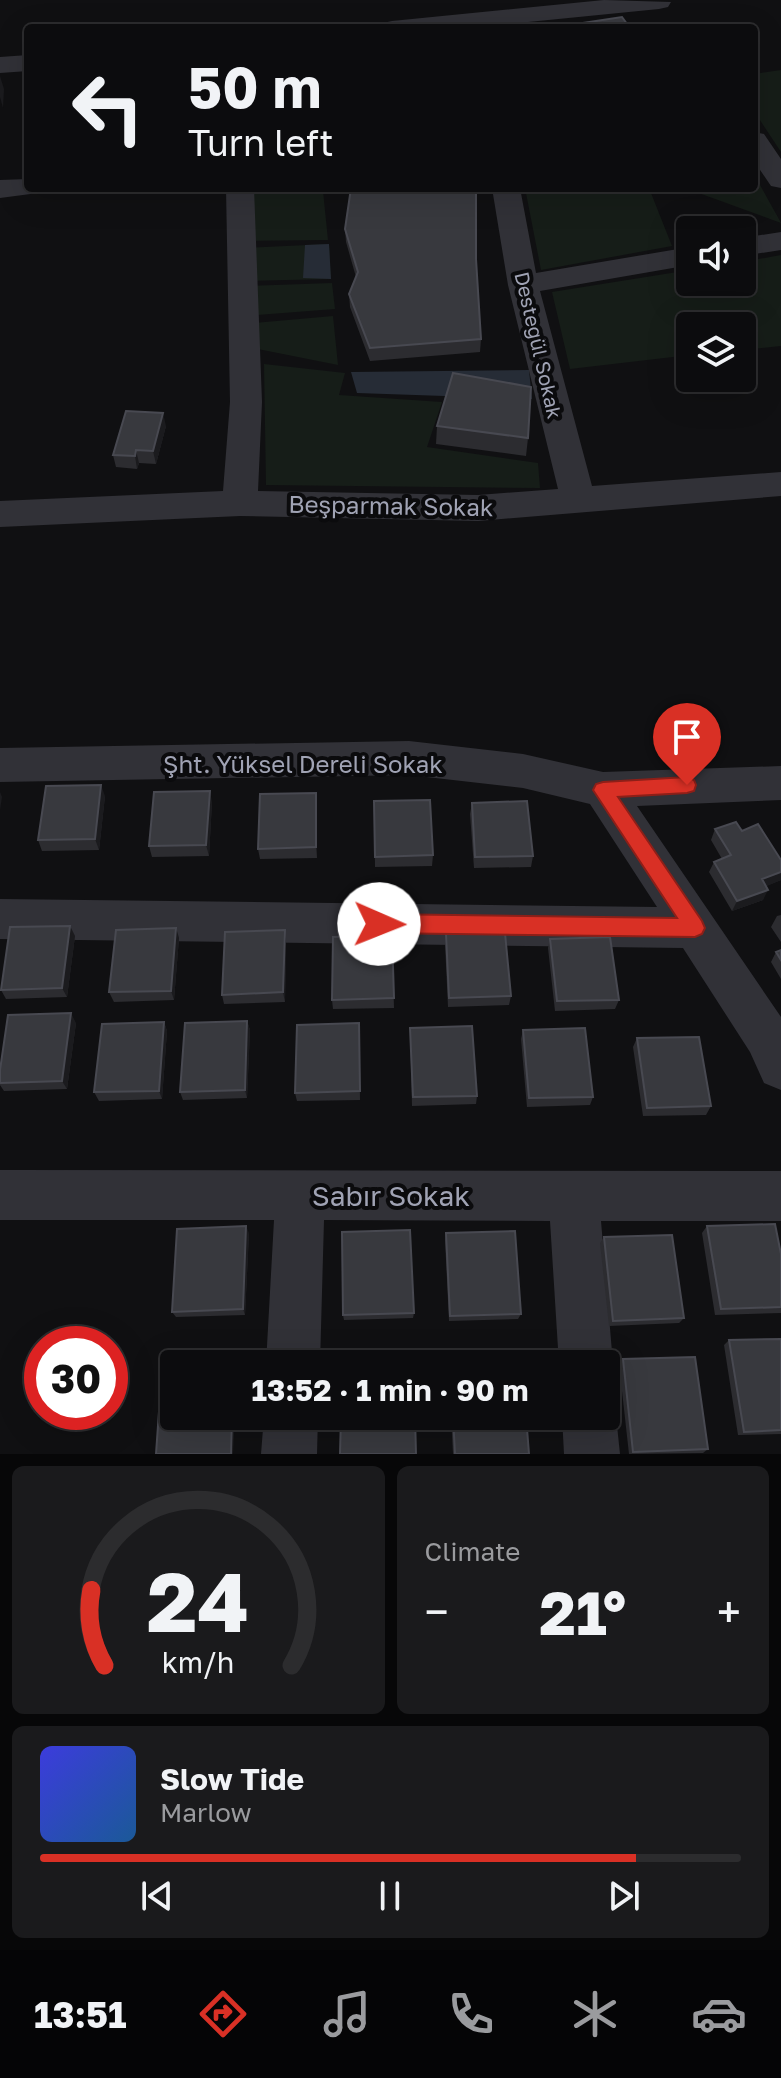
<!DOCTYPE html>
<html lang="en">
<head>
<meta charset="utf-8">
<style>
	body { margin:0; font-family:"Golos Text",sans-serif; background:#1a1a1c; color:#f1f3f6; height:100vh; display:flex; flex-direction:column; font-size:30px; white-space:nowrap }
	* { box-sizing:border-box; margin:0 }
	p { font-size:26px; color:#9a9b9e }
	.icon { flex:none; width:44px; height:44px; fill:none; stroke:currentColor; stroke-width:2; stroke-linecap:round; stroke-linejoin:round }
	.map { position:relative; height:1454px; overflow:hidden }
	.side { display:flex; flex-direction:column; gap:12px; padding:12px; background:#070708; flex:1 }
	.side>* { flex:none }
	.top-card { position:absolute; left:24px; top:24px; width:734px; height:168px; border-radius:8px; box-shadow:0 8px 32px #0002,0 0 0 2px #2c2c2e; background:#0c0c0e; color:#f1f3f6; overflow:hidden }
	.fabs { position:absolute; left:676px; top:216px; display:grid; gap:16px }
	.fabs a { display:grid; place-items:center; width:80px; height:80px; border-radius:8px; background:#0c0c0e; box-shadow:0 8px 32px #0002,0 0 0 2px #2c2c2e; font-size:40px }
	.speed { position:absolute; left:24px; top:1326px; display:flex; gap:16px; font-size:40px; font-weight:700; text-align:center }
	.speed>* { display:grid; place-content:center; width:104px; height:104px; border-radius:50%; background:#0c0c0e; box-shadow:0 8px 32px #0002,0 0 0 2px #2c2c2e; line-height:1 }
	.speed .limit { border:12px solid #d22; background:#fff; color:#111 }
	.pin { position:absolute; display:grid; place-items:center; width:68px; height:68px; color:#fff; margin:-82px -34px; border-radius:50% 50% 50% 0; rotate:-45deg; box-shadow:0 0 8px #0007 }
	.pin .icon { rotate:45deg }
	.me { position:absolute; width:88px; margin:-44px; rotate:91deg; stroke-linejoin:round; filter:drop-shadow(0 0 6px #0008) }
	.turn { display:flex; align-items:center; gap:28px; height:168px; padding:0 32px; font-size:36px }
	.turn .icon { width:104px; height:104px; stroke-width:2.5 }
	.turn b { display:block; font-size:56px; line-height:68px }
	.big { font-size:60px; font-weight:700; line-height:1.1 }
	.side .widget { flex:1; display:flex; flex-direction:column; justify-content:center; gap:12px; min-width:0; padding:0 28px; border-radius:12px; background:#1a1a1c }
	.side .dial { align-items:center; gap:0 }
	.dial svg { height:208px; overflow:visible; fill:none; stroke:#2c2c2e; stroke-width:7; stroke-linecap:round; text-anchor:middle }
	.dial text { fill:#f1f3f6; stroke:none }
	.song { display:flex; align-items:center; gap:24px }
	.cover { width:96px; height:96px; border-radius:12px; background:linear-gradient(135deg,hsl(240 70% 55%),hsl(210 70% 35%)) }
	.played { height:8px; border-radius:4px; background:linear-gradient(90deg,#d93025 85%,#2c2c2e 85%) }
	.keys { display:flex; justify-content:space-around; direction:ltr }
	.heat { display:flex; justify-content:space-between; align-items:center; font-size:44px; direction:ltr }
	.side .tiles { flex:1; display:grid; gap:12px; grid-template-columns:1fr 1fr }
	.widget:last-child { grid-column:span 2 }
	.trip { position:absolute; left:160px; top:1350px; width:460px; height:80px; border-radius:8px; background:#0c0c0e; box-shadow:0 8px 32px #0002,0 0 0 2px #2c2c2e; font-weight:700; line-height:80px; text-align:center }
	.tabs { display:flex; height:128px; justify-content:space-around; align-items:center; background:#050506; color:#9a9b9e }
	.tabs .icon { width:56px; height:56px }
	.tabs .selected { color:#d93025 }
	.tabs b { font-size:36px; color:#f1f3f6 }
	.map>svg:first-child { display:block }
	.green { fill:#161d18 }
	.water { fill:#262c36 }
	.lines { fill:none; stroke-linecap:round; stroke-linejoin:round }
	.street { fill:#313137; fill-rule:evenodd }
	.wall { fill:#2c2c30 }
	.shaded-wall { fill:#1b1b1e }
	.building { fill:#38393e; stroke:#484951; stroke-width:2 }
	.route { fill:#d93025; stroke:#8d1f18; stroke-width:2 }
	.labels { text-anchor:middle; dominant-baseline:central; stroke-width:8; stroke-linejoin:round; paint-order:stroke }
	.far-street-label { font-size:20px; fill:#a0a3b4; stroke:#0b0b0d }
	.street-label { font-size:24px; fill:#a0a3b4; stroke:#0b0b0d }
	.near-street-label { font-size:28px; fill:#a0a3b4; stroke:#0b0b0d }
</style>
</head>
<body>
<div class="map">
<svg width="781" height="1454" viewBox="0 0 781 1454">
	<rect width="100%" height="100%" fill="#101012"/>
	<path class="green" d="M781 70V152L754 111V74Z
		M754 174 781 223 685 188H754Z
		M525 188H649L672 246 541 270Z
		M323 191 328 240 243 241 245 192Z
		M329 244 331 279 245 281 242 248Z
		M781 255V346L742 350V326H690V355L570 369 552 292 690 270V282H742V262Z
		M332 283 335 309 244 316V286Z
		M333 316 338 365 243 346V324Z
		M264 364 345 373 339 395 442 402 427 447 538 463 540 488 266 485Z"/>
	<path class="water" d="M329 244 331 279 303 278 305 245Z
		M529 370 532 399 357 393 351 372Z"/>
	<g class="lines">
		<path class="street" d="M604 0 671 2 668 7 659 9 468 28H380L383 23 392 21Z
			M28 55V71L0 73V57Z
			M754 132 764 134 781 159V188L771 186 754 161Z
			M28 179V188H41L38 193 0 198V180Z
			M226 188H254L262 402 258 491 478 495 558 489 508 285 492 188H520L536 273 690 247V265L540 291 592 486 781 472V496L478 521 240 516 0 527V501L223 491 230 402Z
			M781 232V250L742 256V238Z
			M409 741 523 754 603 772 781 766V800L637 806 781 1017V1090L764 1083 750 1052 683 948 0 939V899L657 907 590 804 523 788 409 775 0 782V748Z
			M0 1170 781 1171V1221H601L613 1364 606 1381V1364H559L550 1221 324 1220 320 1364H266L274 1220H0Z
			M606 1396 616 1416 620 1454H564L562 1416H606Z
			M264 1416H318L317 1454H261Z"/>
	</g>
	<path class="wall" d="M345 229 476 259 481 339 480 352 370 361 350 307 349 294 356 277 346 242Z
		M166 426 156 464 139 463 137 469 116 467 113 455Z
		M437 426 528 438 526 456 436 444Z
		M105 796 99 850 42 851 38 840Z
		M374 801 433 855 432 866 375 867Z
		M212 802 209 856 152 857 149 846Z
		M472 803 533 856 531 867 474 868 470 814Z
		M317 804V858L260 859 258 849Z
		M715 829 742 831 781 860V880L766 886 763 900 732 911 709 872 714 862 722 859 711 840Z
		M781 915V942L771 927 777 916Z
		M70 926 75 936 67 997 6 999 1 990Z
		M176 928 179 938 174 1000 114 1002 109 992Z
		M285 930 286 940 285 1002 224 1004 222 995Z
		M446 934 511 996 509 1005 448 1007 445 944Z
		M392 935 394 1008 333 1009 332 1000Z
		M550 939 619 1000 615 1009 555 1011 548 948Z
		M781 950V979L771 962 776 952Z
		M247 1021 250 1030 247 1098 183 1100 180 1092Z
		M164 1022 167 1031 162 1099 99 1101 94 1092Z
		M76 1023 67 1089 4 1091 0 1085V1070Z
		M359 1023 360 1100 297 1101 295 1093Z
		M410 1028 477 1096 476 1104 412 1106Z
		M523 1030 593 1097 590 1105 527 1107 521 1039Z
		M637 1038 711 1106 706 1115 643 1116 633 1047Z
		M707 1226 781 1254V1313L715 1315 702 1233Z
		M249 1233 245 1315 176 1317 172 1312Z
		M446 1233 521 1314 518 1319 449 1321 445 1240Z
		M604 1237 684 1318 679 1323 609 1326 600 1243Z
		M414 1313 413 1318 344 1320 343 1315Z
		M781 1339V1434L738 1435 724 1345 729 1340Z
		M623 1359 708 1449 703 1453 629 1454 619 1364Z
		M451 1416H526L529 1454H453Z"/>
	<path class="shaded-wall" d="M0 76 4 89 3 108 0 97Z
		M163 413 166 426 156 464 153 451Z
		M136 450 139 463 137 469 135 456Z
		M101 785 105 796 99 850 95 839Z
		M210 791 212 802 209 856 206 845Z
		M0 792 2 797 0 810Z
		M316 793 317 804V858L316 847Z
		M781 872V880L757 890 762 879Z
		M768 890 763 900 732 911 737 901Z
		M70 926 75 936 67 997 62 988Z
		M176 928 179 938 174 1000 171 991Z
		M285 930 286 940 285 1002 283 992Z
		M71 1013 76 1023 67 1089 62 1081Z
		M247 1021 250 1030 247 1098 245 1090Z
		M164 1022 167 1031 162 1099 159 1091Z
		M246 1226 249 1233 245 1315 243 1309Z
		M232 1416H235L233 1454H231Z"/>
	<path class="building" d="M622 17 630 28H579L576 24Z
		M542 24 544 28H496Z
		M351 188H476V259L481 339 370 348 349 294 358 272 345 229Z
		M453 373 531 387 528 438 437 426Z
		M126 411 163 413 153 451 136 450 135 456 113 455Z
		M101 785 95 839 38 840 46 786Z
		M210 791 206 845 149 846 154 792Z
		M316 793V847L258 849 260 794Z
		M430 800 433 855 375 857 374 801Z
		M527 801 533 856 475 857 472 803Z
		M736 822 742 831 758 824 781 860V872L762 879 768 890 737 901 714 862 731 855 715 829Z
		M70 926 62 988 1 990 10 927Z
		M176 928 171 991 109 992 116 930Z
		M285 930 283 992 222 995 225 932Z
		M505 933 511 996 449 998 446 934Z
		M392 935 394 998 332 1000 333 937Z
		M610 937 619 1000 557 1001 550 939Z
		M781 950V960L776 952Z
		M71 1013 62 1081 0 1083V1070L8 1015Z
		M247 1021 245 1090 180 1092 185 1023Z
		M164 1022 159 1091 94 1092 102 1024Z
		M359 1023 360 1091 295 1093 297 1025Z
		M472 1026 477 1096 413 1097 410 1028Z
		M585 1028 593 1097 529 1098 523 1030Z
		M699 1037 711 1106 647 1108 637 1038Z
		M775 1224 781 1254V1307L721 1309 707 1226Z
		M246 1226 243 1309 172 1312 177 1229Z
		M410 1230 414 1313 343 1315 342 1232Z
		M515 1231 521 1314 450 1316 446 1233Z
		M672 1235 684 1318 613 1321 604 1237Z
		M781 1339V1430L744 1432 729 1340Z
		M695 1357 708 1449 633 1452 623 1359Z
		M174 1368V1416H232L231 1454H156L162 1369Z
		M341 1416H415L416 1454H340Z
		M453 1416H526L529 1454H455Z"/>
	<path class="route" d="M687 777 694 780 696 785 694 791 687 793 618 797 702 921 705 928 702 934 695 937 379 933 372 930 369 924 372 917 379 914 677 918 593 790 596 784 603 782Z"/>
	<g class="labels">
		<g class="far-street-label">
			<text transform="translate(539 345) rotate(77)">Destegül Sokak</text>
		</g>
		<g class="street-label">
			<text transform="translate(391 505) rotate(1)">Beşparmak Sokak</text>
			<text x="303" y="763">Şht. Yüksel Dereli Sokak</text>
		</g>
		<g class="near-street-label">
			<text x="391" y="1195">Sabır Sokak</text>
		</g>
	</g>
</svg>
<div class="fabs">
<a><svg class="icon" aria-label="sound" viewBox="0 0 24 24"><path d="M4 9h4l5-4v14l-5-4H4zM17 9q2 3 0 6"/></svg></a>
<a><svg class="icon" aria-label="layers" viewBox="0 0 24 24"><path d="M12 4l9 5-9 5-9-5zM3 14l9 5 9-5"/></svg></a>
</div>
<div class="speed"><div class="limit">30</div></div>
<div class="pin" style="left:687px;top:785px;background:#d93025"><svg class="icon" aria-label="arrive" viewBox="0 0 24 24"><path d="M6 21V4h12l-3 4 3 4H6"/></svg></div>
<svg class="me" style="left:379px;top:924px" viewBox="-20 -20 40 40"><circle r="19" fill="#fff"/><path d="M0-13L10 11 0 6-10 11z" fill="#d93025"/></svg>
<div class="trip">13:52 · 1 min · 90 m</div>
<div class="top-card">
<div class="turn"><svg class="icon" aria-label="left" viewBox="0 0 24 24"><path d="M17 20v-9H6M10 6l-5 5 5 5"/></svg><div><b>50 m</b>Turn left</div></div>
</div>
</div>
<section class="side">
<div class="tiles">
<div class="widget dial"><svg viewBox="0 0 100 80">
<path d="M14 69A42 42 0 1 1 86 69"/>
<path d="M14 69A42 42 0 0 1 9 40" stroke="#d93025"/>
<text x="50" y="56" font-size="32" font-weight="700">24</text>
<text x="50" y="72" font-size="11">km/h</text>
</svg></div>
<div class="widget"><p>Climate</p>
<div class="heat"><a>−</a><b class="big">21°</b><a>+</a></div>
</div>
<div class="widget">
<div class="song"><i class="cover"></i><div><b>Slow Tide</b><p>Marlow</p></div></div>
<div class="played"></div>
<div class="keys"><svg class="icon" aria-label="previous" viewBox="0 0 24 24"><path d="M18 5L8 12l10 7zM5 5v14"/></svg><svg class="icon" aria-label="pause" viewBox="0 0 24 24"><path d="M8 5v14M16 5v14"/></svg><svg class="icon" aria-label="next" viewBox="0 0 24 24"><path d="M6 5l10 7-10 7zM19 5v14"/></svg></div>
</div>
</div>
</section>
<nav class="tabs">
<b>13:51</b>
<svg class="icon selected" aria-label="directions" viewBox="0 0 24 24"><path d="M12 3l9 9-9 9-9-9zM9 14v-3h6M13 9l2 2-2 2"/></svg>
<svg class="icon" aria-label="music" viewBox="0 0 24 24"><path d="M9 18V5l10-2v13"/><circle cx="6" cy="18" r="3"/><circle cx="16" cy="16" r="3"/></svg>
<svg class="icon" aria-label="phone" viewBox="0 0 24 24"><path d="M5 4h4l2 5-3 2q2 4 5 5l2-3 5 2v4C11 20 4 13 5 4z"/></svg>
<svg class="icon" aria-label="climate" viewBox="0 0 24 24"><path d="M12 3v18M4 7l16 10M4 17L20 7"/></svg>
<svg class="icon" aria-label="car" viewBox="0 0 24 24"><path d="M5 17H2v-5l4-1 3-4h7l3 4 3 1v5h-3M9 17h6M6 11h13"/><circle cx="7" cy="17" r="2"/><circle cx="17" cy="17" r="2"/></svg>
</nav>
</body>
</html>
